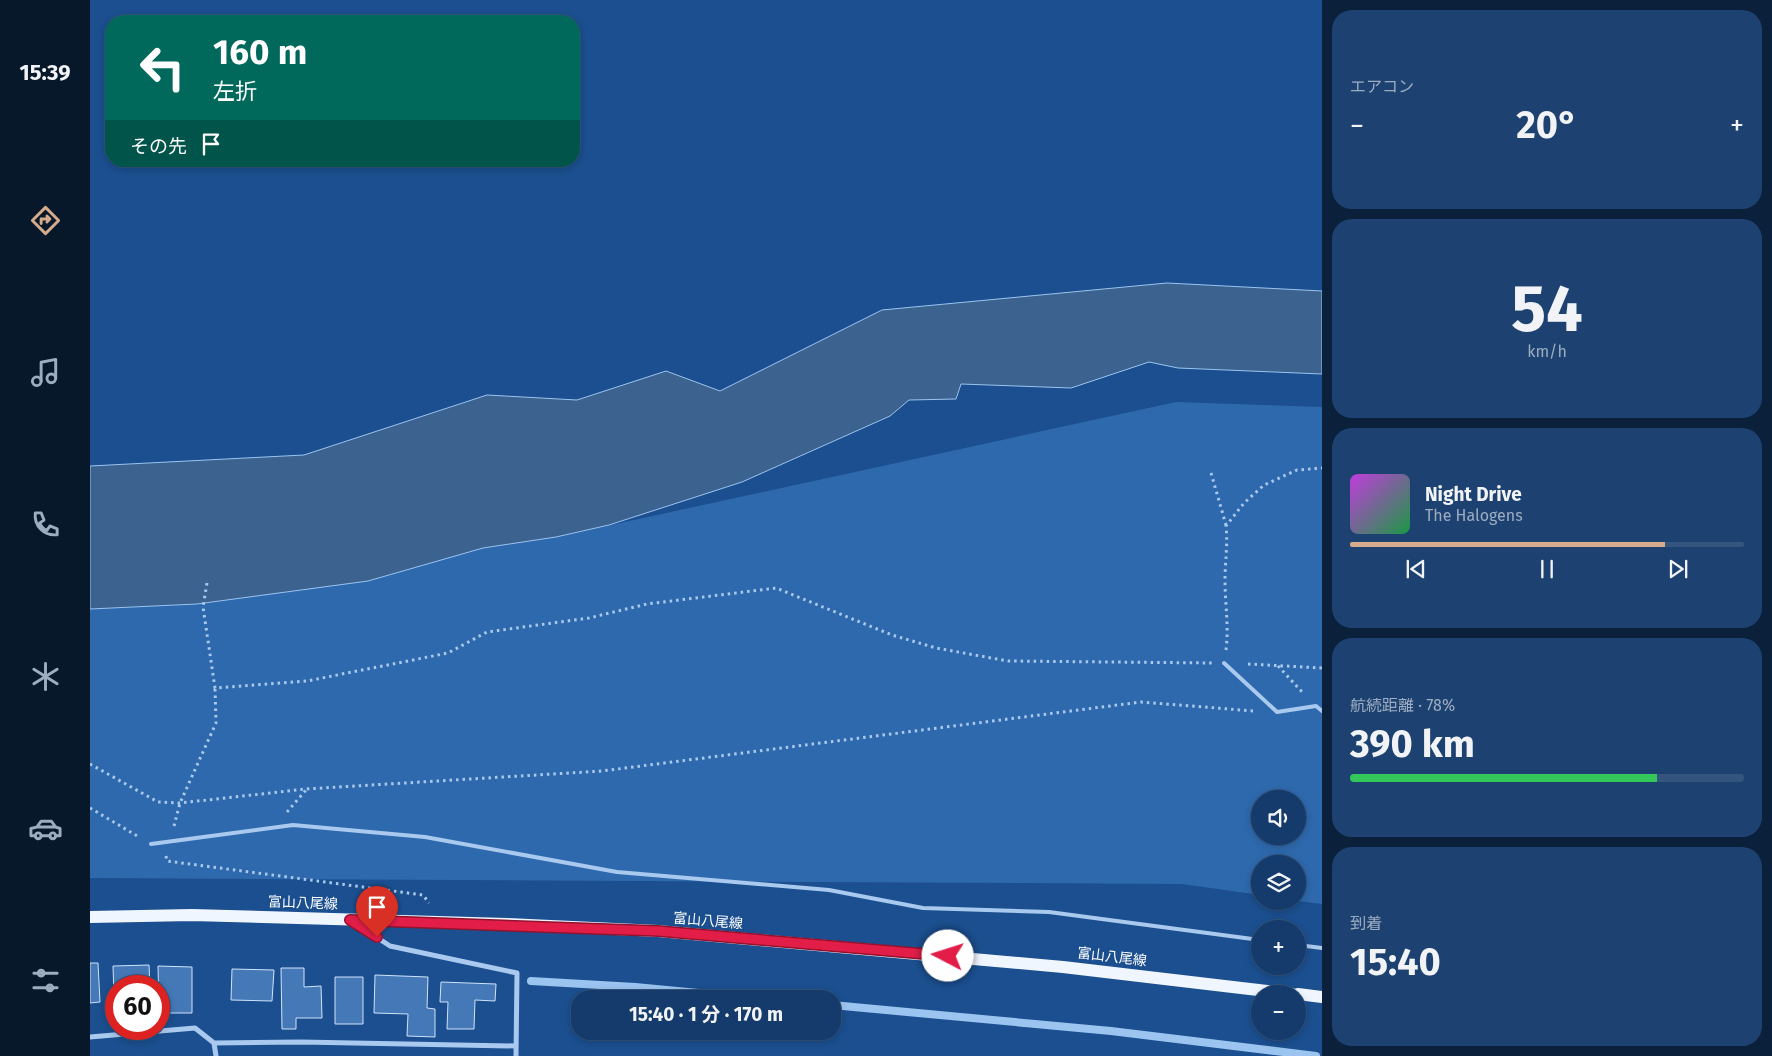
<!DOCTYPE html>
<html lang="ja">
<head>
<meta charset="utf-8">
<style>
	body { margin:0; font-family:"Fira Sans","Noto Sans JP",sans-serif; background:#1d4271; color:#f1f3f6; height:100vh; display:flex; flex-direction:column; font-size:19px; white-space:nowrap }
	* { box-sizing:border-box; margin:0 }
	p { font-size:16px; color:#9dadc1 }
	.icon { flex:none; width:28px; height:28px; fill:none; stroke:currentColor; stroke-width:2; stroke-linecap:round; stroke-linejoin:round }
	.map { position:relative; flex:1; overflow:hidden }
	.side { display:flex; flex-direction:column; gap:10px; padding:10px; background:#0b203b; width:450px }
	.side>* { flex:none }
	.top-card { position:absolute; left:15px; top:15px; width:475px; height:152px; border-radius:20px; box-shadow:0 2px 8px #0003,0 0 0 1px #33557e; background:#00695c; color:#fff; overflow:hidden }
	.controls { position:absolute; left:1161px; top:790px; display:grid; gap:10px }
	.controls a { display:grid; place-items:center; width:55px; height:55px; border-radius:50%; background:#143b6b; box-shadow:0 2px 8px #0003,0 0 0 1px #33557e; font-size:25px }
	.speed { position:absolute; left:15px; top:975px; display:flex; gap:10px; font-size:25px; font-weight:700; text-align:center }
	.speed>* { display:grid; place-content:center; width:65px; height:65px; border-radius:50%; background:#143b6b; box-shadow:0 2px 8px #0003,0 0 0 1px #33557e; line-height:1 }
	.speed .limit { border:8px solid #d22; background:#fff; color:#111 }
	.pin { position:absolute; display:grid; place-items:center; width:42px; height:42px; color:#fff; margin:-51px -21px; border-radius:50% 50% 50% 0; rotate:-45deg; box-shadow:0 0 5px #0007 }
	.pin .icon { rotate:45deg }
	.me { position:absolute; width:55px; margin:-28px; rotate:275deg; stroke-linejoin:round; filter:drop-shadow(0 0 4px #0008) }
	.turn { display:flex; align-items:center; gap:18px; height:105px; padding:0 25px; font-size:22px }
	.turn .icon { width:65px; height:65px; stroke-width:2.5 }
	.turn b { display:block; font-size:35px; line-height:42px }
	.then { display:flex; align-items:center; height:48px; padding:0 25px; background:#0003; gap:10px; font-size:19px }
	.big { font-size:38px; font-weight:700; line-height:1.1 }
	.side .tile { flex:1; display:flex; flex-direction:column; justify-content:center; gap:8px; min-width:0; padding:0 18px; border-radius:20px; background:#1d4271 }
	.side .dial { align-items:center; gap:0 }
	.dial b { font-size:65px; line-height:1 }
	.song { display:flex; align-items:center; gap:15px }
	.cover { width:60px; height:60px; border-radius:8px; background:linear-gradient(135deg,hsl(290 70% 55%),hsl(140 70% 35%)) }
	.played { height:5px; border-radius:2px; background:linear-gradient(90deg,#d6ab8b 80%,#33557e 80%) }
	.keys { display:flex; justify-content:space-around; direction:ltr }
	.heat { display:flex; justify-content:space-between; align-items:center; font-size:28px; direction:ltr }
	.charge { height:8px; border-radius:4px; background:linear-gradient(90deg,#34c759 78%,#33557e 0) }
	.trip { position:absolute; left:481px; top:990px; width:270px; height:50px; border-radius:20px; background:#143b6b; box-shadow:0 2px 8px #0003,0 0 0 1px #33557e; font-weight:700; line-height:50px; text-align:center }
	main { display:flex; flex:1; min-height:0 }
	.tabs { display:flex; flex-direction:column; width:90px; justify-content:space-around; align-items:center; background:#08182b; color:#9dadc1 }
	.tabs .icon { width:35px; height:35px }
	.tabs .active { color:#d6ab8b }
	.tabs b { font-size:22px; color:#f1f3f6 }
	.map>svg:first-child { display:block }
	.green { fill:#2e69ad; fill-rule:evenodd }
	.water { fill:#3c6290; stroke:#9cc4f0 }
	.lines { fill:none; stroke-linecap:round; stroke-linejoin:round }
	.stream { stroke:#9cc4f0; stroke-width:8 }
	.building { fill:#4478b7; stroke:#cfe3fa }
	.path { stroke:#a9c9ee; stroke-width:3; stroke-dasharray:2.5 4; stroke-linecap:butt }
	.lane { stroke:#a9c9ee; stroke-width:4 }
	.street { stroke:#a9c9ee; stroke-width:5 }
	.primary { stroke:#f0f6ff; stroke-width:12 }
	.route-casing { stroke:#92132f; stroke-width:12 }
	.route { stroke:#e11d48; stroke-width:9 }
	.labels { text-anchor:middle; dominant-baseline:central; stroke-width:4; stroke-linejoin:round; paint-order:stroke }
	.street-label { font-size:14px; fill:#fff; stroke:#1b4f8f }
</style>
</head>
<body>
<main>
<nav class="tabs">
<b>15:39</b>
<svg class="icon active" aria-label="directions" viewBox="0 0 24 24"><path d="M12 3l9 9-9 9-9-9zM9 14v-3h6M13 9l2 2-2 2"/></svg>
<svg class="icon" aria-label="music" viewBox="0 0 24 24"><path d="M9 18V5l10-2v13"/><circle cx="6" cy="18" r="3"/><circle cx="16" cy="16" r="3"/></svg>
<svg class="icon" aria-label="phone" viewBox="0 0 24 24"><path d="M5 4h4l2 5-3 2q2 4 5 5l2-3 5 2v4C11 20 4 13 5 4z"/></svg>
<svg class="icon" aria-label="climate" viewBox="0 0 24 24"><path d="M12 3v18M4 7l16 10M4 17L20 7"/></svg>
<svg class="icon" aria-label="car" viewBox="0 0 24 24"><path d="M5 17H2v-5l4-1 3-4h7l3 4 3 1v5h-3M9 17h6M6 11h13"/><circle cx="7" cy="17" r="2"/><circle cx="17" cy="17" r="2"/></svg>
<svg class="icon" aria-label="filters" viewBox="0 0 24 24"><path d="M4 7h16M4 17h16"/><circle cx="9" cy="7" r="2"/><circle cx="15" cy="17" r="2"/></svg>
</nav>
<div class="map">
<svg width="1232" height="1056" viewBox="0 0 1232 1056">
	<rect width="100%" height="100%" fill="#1b4f8f"/>
	<path class="green" d="M1086 402 1232 407V904L1208 901V864H1170V895L1092 884 0 878V609L107 604 189 592 393 548 466 537ZM1170 799H1208V836H1170Z"/>
	<path class="water" d="M1077 283 1232 291V374L1088 368 1059 362 981 388 871 384 866 399 819 400 800 416 652 482 519 525 466 537 393 548 278 581 107 604 0 609V466L214 455 397 395 487 400 576 371 630 391 792 310Z"/>
	<g class="lines">
		<path class="stream" d="M441 981 545 987 672 999
			M742 1005 1021 1031 1226 1056"/>
	</g>
	<path class="building" d="M0 963H8L10 1002 0 1003Z
		M59 965 60 986H26V997H24L23 966Z
		M68 966 102 967V1013H69Z
		M191 968H214V987L231 986 232 1018H206V1029H192Z
		M142 969 184 970 182 1001 141 1000Z
		M285 975 338 977 337 1008 345 1009V1037L317 1036 318 1014 284 1013Z
		M245 977H273V1024H245Z
		M351 982 406 984 405 1001 385 1000 384 1029H357L358 1002H350Z"/>
	<g class="lines">
		<path class="path" d="M1121 473 1136 525
			M117 583 113 607 125 688 217 681 358 653 397 632 499 618 557 604 686 588 802 635 846 648 918 661 1122 663
			M1136 650C1139 626 1135 604 1135 580 1135 561 1138 545 1136 526L1154 503 1174 485 1207 470 1232 468
			M1158 664 1232 668
			M1188 666 1214 694
			M0 764 68 802 90 803 216 789 512 771 1051 702 1164 711
			M0 808 49 837
			M197 812 216 790
			M84 826 90 803 126 723 125 688
			M76 856 77 861 333 895 339 903"/>
		<path class="lane" d="M1134 663 1187 712 1226 706 1232 711
			M61 844 203 825 335 837 527 872 739 890 833 908 959 912 1170 940
			M1208 945 1232 948"/>
		<path class="street" d="M265 923 300 946 427 973 426 1056
			M0 1037 105 1028 124 1043 126 1056
			M124 1043 211 1042 426 1046"/>
		<path class="primary" d="M0 917 102 915 417 924 568 931 973 967 1202 994
			M1208 994 1232 997"/>
	</g>
	<g class="lines">
		<g class="route-casing">
			<path id="route" d="M287 937 260 920 568 931 858 956"/>
		</g>
		<use href="#route" class="route"/>
	</g>
	<g class="labels">
		<g class="street-label">
			<text transform="translate(213 903) rotate(2)">富山八尾線</text>
			<text transform="translate(618 921) rotate(5)">富山八尾線</text>
			<text transform="translate(1022 957) rotate(7)">富山八尾線</text>
		</g>
	</g>
</svg>
<div class="controls">
<a><svg class="icon" aria-label="sound" viewBox="0 0 24 24"><path d="M4 9h4l5-4v14l-5-4H4zM17 9q2 3 0 6"/></svg></a>
<a><svg class="icon" aria-label="layers" viewBox="0 0 24 24"><path d="M12 4l9 5-9 5-9-5zM3 14l9 5 9-5"/></svg></a>
<a>+</a>
<a>−</a>
</div>
<div class="speed"><div class="limit">60</div></div>
<div class="pin" style="left:287px;top:937px;background:#d93025"><svg class="icon" aria-label="arrive" viewBox="0 0 24 24"><path d="M6 21V4h12l-3 4 3 4H6"/></svg></div>
<svg class="me" style="left:858px;top:956px" viewBox="-20 -20 40 40"><circle r="19" fill="#fff"/><path d="M0-13L10 11 0 6-10 11z" fill="#e11d48"/></svg>
<div class="trip">15:40 · 1 分 · 170 m</div>
<div class="top-card">
<div class="turn"><svg class="icon" aria-label="left" viewBox="0 0 24 24"><path d="M17 20v-9H6M10 6l-5 5 5 5"/></svg><div><b>160 m</b>左折</div></div>
<div class="then">その先<svg class="icon" aria-label="arrive" viewBox="0 0 24 24"><path d="M6 21V4h12l-3 4 3 4H6"/></svg></div>
</div>
</div>
<section class="side">
<div class="tile"><p>エアコン</p>
<div class="heat"><a>−</a><b class="big">20°</b><a>+</a></div>
</div>
<div class="tile dial"><b>54</b><p>km/h</p></div>
<div class="tile">
<div class="song"><i class="cover"></i><div><b>Night Drive</b><p>The Halogens</p></div></div>
<div class="played"></div>
<div class="keys"><svg class="icon" aria-label="previous" viewBox="0 0 24 24"><path d="M18 5L8 12l10 7zM5 5v14"/></svg><svg class="icon" aria-label="pause" viewBox="0 0 24 24"><path d="M8 5v14M16 5v14"/></svg><svg class="icon" aria-label="next" viewBox="0 0 24 24"><path d="M6 5l10 7-10 7zM19 5v14"/></svg></div>
</div>
<div class="tile"><p>航続距離 · 78%</p><b class="big">390 km</b><div class="charge"></div></div>
<div class="tile"><p>到着</p><b class="big">15:40</b></div>
</section>
</main>
</body>
</html>
